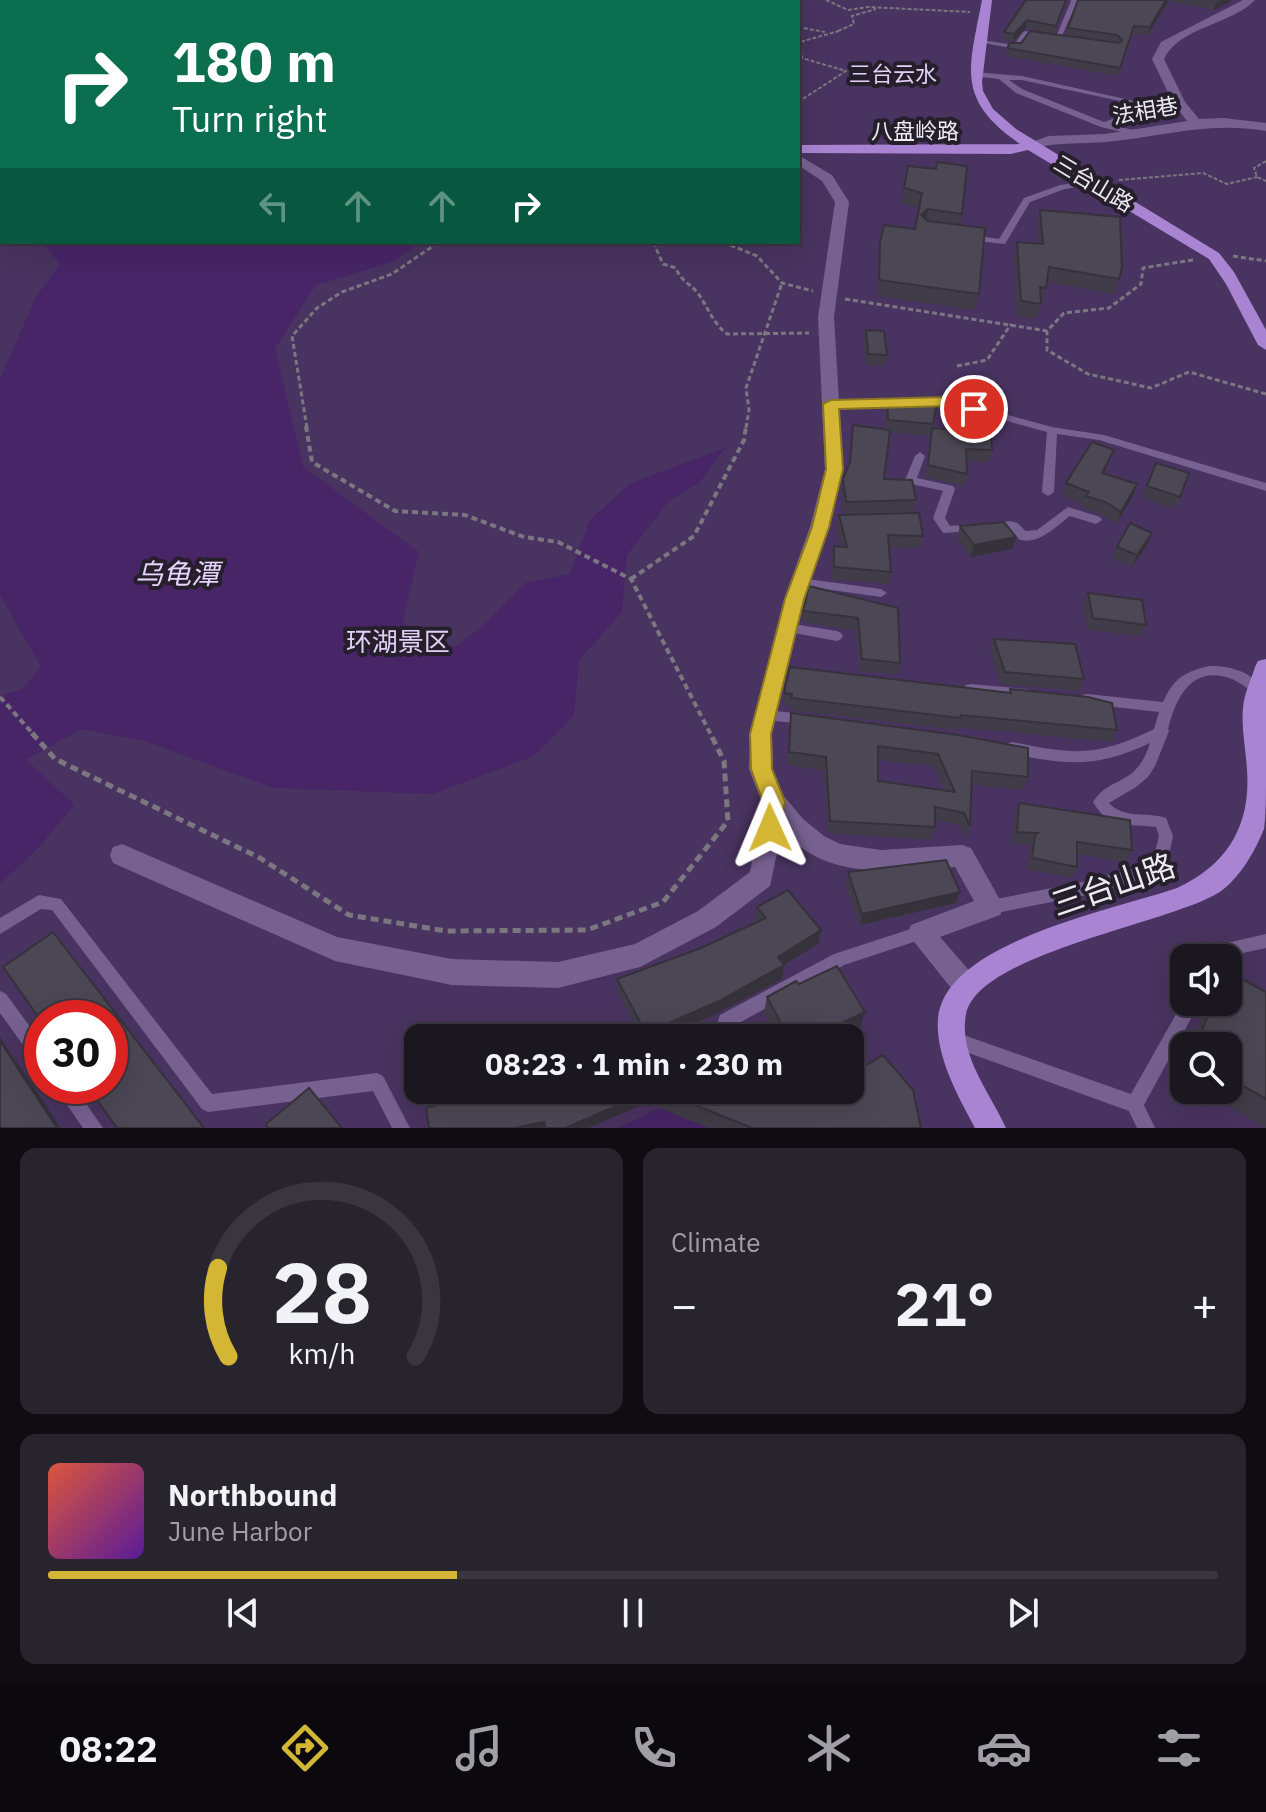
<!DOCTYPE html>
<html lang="en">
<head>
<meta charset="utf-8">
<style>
	body { margin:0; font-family:"IBM Plex Sans","Noto Sans SC",sans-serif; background:#28242d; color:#f1f3f6; height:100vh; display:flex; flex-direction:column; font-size:30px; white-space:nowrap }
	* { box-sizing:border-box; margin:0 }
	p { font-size:26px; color:#a09fa5 }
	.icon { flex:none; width:44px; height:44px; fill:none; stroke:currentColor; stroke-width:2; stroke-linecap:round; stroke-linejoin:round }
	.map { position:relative; height:1128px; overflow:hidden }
	.sheet { display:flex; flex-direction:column; gap:20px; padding:20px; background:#0f0d12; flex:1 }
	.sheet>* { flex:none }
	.hud { position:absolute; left:0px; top:0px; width:800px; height:244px; box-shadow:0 8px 32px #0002,0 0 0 2px #39363e; background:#0b6e4f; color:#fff; overflow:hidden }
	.buttons { position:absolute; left:1170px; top:944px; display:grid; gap:16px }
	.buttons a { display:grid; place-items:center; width:72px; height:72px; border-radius:16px; background:#1b1720; box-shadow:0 8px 32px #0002,0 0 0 2px #39363e; font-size:40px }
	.speed { position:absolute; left:24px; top:1000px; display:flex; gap:16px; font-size:40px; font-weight:700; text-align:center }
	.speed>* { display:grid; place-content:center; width:104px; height:104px; border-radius:50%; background:#1b1720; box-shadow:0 8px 32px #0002,0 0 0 2px #39363e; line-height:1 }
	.speed .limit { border:12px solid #d22; background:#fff; color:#111 }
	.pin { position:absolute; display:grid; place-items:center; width:68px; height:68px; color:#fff; margin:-34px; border:4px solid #fff; border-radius:50%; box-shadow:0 2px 8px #0007 }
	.me { position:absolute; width:88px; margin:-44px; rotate:359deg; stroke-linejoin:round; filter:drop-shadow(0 0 6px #0008) }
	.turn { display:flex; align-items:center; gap:28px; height:168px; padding:0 40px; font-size:36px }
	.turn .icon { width:104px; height:104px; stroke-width:2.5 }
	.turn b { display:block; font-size:56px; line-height:68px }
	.lanes { display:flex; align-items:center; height:76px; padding:0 40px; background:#0003; justify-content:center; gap:40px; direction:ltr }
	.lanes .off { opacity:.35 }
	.big { font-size:60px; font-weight:700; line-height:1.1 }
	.sheet .card { flex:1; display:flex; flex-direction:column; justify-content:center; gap:12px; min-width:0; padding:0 28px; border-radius:16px; background:#28242d }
	.sheet .dial { align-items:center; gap:0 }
	.dial svg { height:208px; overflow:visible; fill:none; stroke:#39363e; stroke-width:7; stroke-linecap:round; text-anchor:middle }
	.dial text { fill:#f1f3f6; stroke:none }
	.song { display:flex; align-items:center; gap:24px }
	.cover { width:96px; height:96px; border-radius:12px; background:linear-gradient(135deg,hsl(10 70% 55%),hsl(270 70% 35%)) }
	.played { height:8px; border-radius:4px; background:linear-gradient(90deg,#d4b635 35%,#39363e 35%) }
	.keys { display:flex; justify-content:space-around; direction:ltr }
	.heat { display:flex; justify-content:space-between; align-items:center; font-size:44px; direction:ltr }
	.sheet .tiles { flex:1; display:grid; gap:20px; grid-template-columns:1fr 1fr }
	.card:last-child { grid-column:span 2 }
	.trip { position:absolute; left:404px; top:1024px; width:460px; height:80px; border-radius:16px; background:#1b1720; box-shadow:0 8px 32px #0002,0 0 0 2px #39363e; font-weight:700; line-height:80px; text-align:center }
	.dock { display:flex; height:128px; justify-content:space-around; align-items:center; background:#0b090d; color:#a09fa5 }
	.dock .icon { width:56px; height:56px }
	.dock .selected { color:#d4b635 }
	.dock b { font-size:36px; color:#f1f3f6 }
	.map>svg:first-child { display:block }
	.green { fill:#493360; fill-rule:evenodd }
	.water { fill:#472567 }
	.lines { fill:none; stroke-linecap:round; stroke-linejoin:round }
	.path-far3 { stroke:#7b7780; stroke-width:2; stroke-dasharray:4 2; stroke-linecap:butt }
	.path-far2 { stroke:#7b7780; stroke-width:3; stroke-dasharray:5 3; stroke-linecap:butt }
	.path-far1 { stroke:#7b7780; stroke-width:4; stroke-dasharray:6 4; stroke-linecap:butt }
	.path { stroke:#7b7780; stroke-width:5; stroke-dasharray:8 5; stroke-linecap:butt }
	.lane { fill:#776191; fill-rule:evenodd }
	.street { fill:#776191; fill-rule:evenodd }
	.secondary { fill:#a984d2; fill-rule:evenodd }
	.wall { fill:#413d48; fill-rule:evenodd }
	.shaded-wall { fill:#35323b }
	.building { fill:#4c4754; stroke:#35323b; stroke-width:2; fill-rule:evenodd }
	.route { fill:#d4b635; stroke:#8a7622; stroke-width:2 }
	.labels { text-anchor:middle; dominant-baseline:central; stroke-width:8; stroke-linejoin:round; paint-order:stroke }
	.far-park-label { font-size:22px; fill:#e2d0f8; stroke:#241f2a }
	.far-street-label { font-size:22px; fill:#edeaf2; stroke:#241f2a }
	.park-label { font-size:26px; fill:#e2d0f8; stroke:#241f2a }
	.water-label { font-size:28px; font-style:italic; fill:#e4d3fb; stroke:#241f2a }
	.near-street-label { font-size:32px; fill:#edeaf2; stroke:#241f2a }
</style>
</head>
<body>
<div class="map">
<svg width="1266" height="1128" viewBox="0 0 1266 1128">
	<rect width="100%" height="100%" fill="#241f2a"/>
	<path class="green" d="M0 0H1266V1128H0ZM2 2H798V242H2ZM1184 958H1228V1002H1184ZM42 1018H110V1086H42ZM418 1038H850V1090H418ZM1184 1046H1228V1090H1184Z"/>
	<path class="water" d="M2 242H421L392 262 316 285 275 348 303 467 419 552 403 620 417 643 456 646 484 625 525 583 570 574 590 520 631 483 725 448 699 483 668 502 627 555 622 612 579 660 574 716 534 756 433 794 274 788 144 741 81 729 26 760 75 805 38 848 0 884V696L22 689 41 667 0 595V379L36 297 60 264 44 245Z
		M660 1108 709 1128H618Z"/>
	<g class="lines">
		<path class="path-far3" d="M826 0 848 10 868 7 970 12
			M798 27 825 32
			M838 31 854 24 852 16 876 9
			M798 102 846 71 802 58 800 42 839 31
			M1266 161 1254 168 1257 177 1266 181
			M1119 180 1203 173 1227 184 1257 177"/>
		<path class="path-far2" d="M657 242 655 246 663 264 676 268C680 280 689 283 697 292 708 307 712 322 727 334L809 333
			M723 242 757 256 782 283 813 291
			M1233 256 1266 261
			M1193 260 1143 268 1141 284 1109 308 1064 313 1047 331V350L1088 374 1151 388 1189 372 1266 394
			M845 299 1047 331
			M957 366 987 360 1011 324
			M307 428 292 336 317 308 342 292 392 274 439 242
			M746 428 749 410 746 388 782 283"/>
		<path class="path-far1" d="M306 426 312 462 395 511 465 515 524 537 558 542 631 579 711 735
			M631 579 694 536 744 440 746 426
			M0 697 34 735"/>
		<path class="path" d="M32 733 55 759 260 858 349 915 446 931 587 930 663 902 728 821 724 761 710 733"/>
		<path class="lane" d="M1070 0H1078L1060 40 1027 35 1018 48 1016 49 979 42 982 40 1014 45 1023 32 1025 31 1056 37 1071 1Z
			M974 72 1022 76 1152 105 1148 112 1112 125 1142 132V136H1139L1101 127 1016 93 999 79 974 76ZM1009 80H1022L1143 106 1142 108 1104 122 1022 89Z
			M1094 180 1098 182 1097 184 1065 189 1030 202 1005 244 968 240 964 237 968 234 999 239 1024 198 1060 185Z
			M949 399 1052 427 1104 435 1266 483V491L1099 440 1057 434 1054 492 1048 496 1042 492 1047 432 949 405 831 407 826 404 831 401Z
			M920 452 925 456 917 478 953 486 955 489 945 518 950 526 972 524 978 528 976 531 943 533 933 518 943 491 907 483 905 480 915 456Z
			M1068 507 1100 517 1102 520 1096 524 1070 516C1058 525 1038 545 1021 540 1018 539 1013 533 1011 530L994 531 988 527C994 523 1009 519 1017 523 1019 524 1024 530 1026 531L1037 530Z
			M800 578 881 589 887 593 881 597 796 585 794 582 796 579Z
			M787 623 837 631 841 633 843 636 841 639 837 641 783 631 781 628 783 625Z
			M1209 666C1230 665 1253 673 1266 690L1264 694 1259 695C1249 691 1242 683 1232 679 1192 664 1176 697 1168 729L1169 731 1155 766 1148 777 1136 787 1109 803C1126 820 1144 811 1166 818L1173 836 1169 855 1151 876 1092 894 991 914 986 912 983 907 986 902 991 900 1092 880 1141 866 1155 852 1159 836 1156 827C1128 823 1110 831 1093 802 1110 775 1136 788 1150 743 1098 768 1066 765 1012 754L1007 752 1005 748 1007 744 1012 742C1074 755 1097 757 1154 729L1159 712 1087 704 1082 703 1080 699 1082 695 1087 694 1163 702C1174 678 1184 672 1209 666Z
			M971 684 1025 689 1030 690 1032 694 1030 698 1025 699 971 694 966 693 964 689 966 685Z
			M766 710 804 714 809 715 811 719 809 723 804 724 766 720 761 719 759 715 761 711Z
			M39 895 61 899 212 1094 377 1073 383 1076 410 1128H392L373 1091 208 1112 202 1109 52 910 41 909 0 934V918Z
			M920 926 926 928 928 933 926 938 844 965 739 1023 749 1038H730L718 1021 720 1015 834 954Z
			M1266 934V948L1233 955 1228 961V958H1213L1222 944Z
			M0 991 6 994 42 1043V1065L36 1063 0 1013Z
			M1184 1000V1002H1200L1144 1105 1155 1128H1137L1129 1111 955 1048 949 1046 947 1040 949 1034 955 1032 1131 1094Z
			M54 1086H74L103 1128H83Z"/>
		<path class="street" d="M1243 0H1255C1231 25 1179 27 1164 59L1185 102 1199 119 1224 118 1266 123V131C1207 121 1162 137 1105 142 1079 144 1055 142 1030 149L1023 145 1049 136 1105 134 1187 121 1173 103 1152 59 1161 42Z
			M798 155 832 175 849 202 834 317 843 469 830 527 804 599 772 734 773 769 784 796 803 819 824 836 840 844 881 850 962 845 971 848 1004 907 1000 915 940 937 973 975 977 984 973 993 964 997 955 993 907 933 911 925 974 901 955 867C895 871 825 882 782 829L770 886 716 927 640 967 558 988 452 985 335 961 113 863 110 855 113 847 122 844 337 937 452 959 558 962 635 944 698 911 750 872 762 802 749 769 750 734 784 599 810 527 825 469 818 317 835 202 822 181 798 165Z"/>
		<path class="secondary" d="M338 0H354L355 2H339Z
			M982 0H992L982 82 983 91 993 109 1016 129 1219 253 1234 272 1266 330V350L1258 345 1226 284 1209 259 1028 150 1011 154 798 153V145L1020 144C955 99 969 69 982 0Z
			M0 184H2L0 195Z
			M1266 659C1266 699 1266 740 1266 781 1266 796 1266 815 1264 829 1255 851 1239 880 1218 893 1167 924 978 954 966 1014 958 1055 991 1094 1006 1128H975C958 1096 935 1056 938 1018 945 942 1116 909 1177 888 1227 865 1251 826 1247 770 1246 750 1241 728 1243 708 1244 694 1251 680 1255 667L1258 661Z"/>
	</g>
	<path class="wall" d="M1067 0 1054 34 1026 28 1013 42 1003 40 1004 32Z
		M1078 0H1231L1230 2 1214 10 1168 1 1148 35 1132 34 1118 76 1006 56 1007 48 1021 43 1066 36Z
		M908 166 962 214 960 225 979 294 975 310 877 296 878 259 880 243 915 229 919 208 901 203Z
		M1040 210 1122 268 1114 294 1047 282 1036 319 1017 316 1014 257 1017 242 1038 244 1037 225Z
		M866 330 887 355 885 366 866 365 864 342Z
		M887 398 933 424 931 436 890 432 884 479 916 500 913 512 844 513 841 490 843 479 849 464 853 425 886 430 885 410Z
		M932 428 992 450 989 462 967 461V474L964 486 925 477Z
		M1114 450 1104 473 1137 484 1133 496 1116 524 1101 514 1082 508 1084 504 1062 495 1066 483Z
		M1156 463 1189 473 1175 509 1142 498Z
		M839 515 923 536 920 548 889 547 891 572 889 584 832 579V558L834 546H842L837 527Z
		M960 526 1012 549 971 557 957 538Z
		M1152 533 1147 545 1132 567 1112 559 1117 547Z
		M1088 593 1146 625 1141 636 1088 630 1083 605Z
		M898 608 900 663 897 674 860 671 856 630 802 622 803 611Z
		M994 639 1084 679 1079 691 1001 684 990 651Z
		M785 687 1009 693 1010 689 1117 730 1112 742 958 727 957 730 790 710V705H783Z
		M791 713 1028 777 1023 790 972 784 970 826 965 839 960 825 935 820V827L931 840 828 833 824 770 787 765ZM878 760 934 766 944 790 878 781Z
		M1019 803 1132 850 1126 862 1077 854V867L1072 878 1027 869 1031 844 1012 843 1015 814Z
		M848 872 960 892 956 903 860 925 845 884Z
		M757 907 818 944 784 965 782 979 718 1013 662 1038H642L618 992 617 979 701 948 756 922 755 920Z
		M799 984 865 1012 860 1027 838 1038H778L764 1012 767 997Z
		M1266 992V1128L1202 1090H1228V1046H1189L1207 1002H1228Z
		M1184 1058V1079L1177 1075Z
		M661 1090 799 1104 921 1128H709L660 1108Z"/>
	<path class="shaded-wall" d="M126 0H141L138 2H123Z
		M1166 0H1169L1148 35 1150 27Z
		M1221 0H1231L1230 2 1214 10 1216 2Z
		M1027 20 1026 28 1013 42 1014 34Z
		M2 83V97L0 99V85Z
		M928 209 925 225 921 215Z
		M1137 484 1133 496 1116 524 1121 512Z
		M1152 533 1147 545 1132 567 1137 555Z
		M1016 537 1012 549 971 557 974 545Z
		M960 892 956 903 860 925 862 914Z
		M821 930 818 944 780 967 784 965 782 979 718 1013 662 1038H646V1033L778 957Z
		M865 1012 860 1027 838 1038H809Z
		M0 1037 61 1128H57L0 1041Z
		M640 1096 639 1106 588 1128H565Z
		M544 1122V1128H514Z"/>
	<path class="building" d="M48 0H126L123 2H45Z
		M1026 0H1066L1056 26 1027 20 1014 34 1004 32Z
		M1078 0H1166L1150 27 1134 26 1120 68 1007 48 1010 43H1021L1030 31 1120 43 1122 40 1117 35 1068 28Z
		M2 66V83L0 85V67Z
		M937 162 967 166 962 214 928 209 921 215 928 221 985 228 979 294 879 280 880 243 884 225 915 229 922 193 904 188 908 166 936 169Z
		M1040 210 1120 217 1122 268 1119 279 1049 267 1046 288 1040 287 1041 304 1021 301 1017 242 1043 244Z
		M866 330 884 331 887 355 868 354Z
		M887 398 937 404 933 424 888 420Z
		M853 425 890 430 884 479 912 480 916 500 846 502 843 479 850 462Z
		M932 428 991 433 992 450 966 449 967 474 928 465Z
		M1092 442 1114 450 1102 473 1137 484 1121 512 1105 502 1086 496 1089 492 1066 483Z
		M1156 463 1189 473 1180 497 1147 486Z
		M919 513 923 536 888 535 891 572 834 567V546L847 547 839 515Z
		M1004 522 1016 537 974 545 960 526Z
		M1130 523 1152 533 1137 555 1117 547Z
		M809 586 898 608 900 663 862 659 858 618 803 611Z
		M1088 593 1142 600 1146 625 1093 618Z
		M994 639 1075 644 1084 679 1005 672Z
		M790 667 1011 693 1010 689 1088 697 1112 703 1117 730 961 715 960 718 791 698 792 694 785 693V687Z
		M791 713 958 735 1028 748V777L972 771 970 826 964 813 935 807V827L830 821 826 757 789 752ZM878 746 938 754 955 792 878 781Z
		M1019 803 1130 820 1132 850 1077 842V867L1032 858 1035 835 1038 833 1017 832Z
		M946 860 960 892 862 914 848 872Z
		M788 890 821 930 778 957 784 965 719 1001 646 1033 617 979 701 948 766 918 757 907Z
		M53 932 204 1128H117L87 1086H110V1018H42V1022L3 967Z
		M837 966 865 1012 809 1038H789L767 997 796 981 799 984Z
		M1228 971 1266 992V1099L1228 1077V1046H1195L1214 1002H1228Z
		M0 1041 57 1128H0Z
		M883 1055 913 1090 921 1128H752L660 1091 767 1090 799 1104 824 1090H850V1075Z
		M309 1088 342 1128H268L266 1124Z
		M496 1090H525L527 1099 545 1090H637L640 1096 565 1128H546L544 1122 514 1128H429L426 1108Z"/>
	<path class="route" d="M949 397 980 405 982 409 974 414 948 406 839 409 843 469 829 527 804 599 771 734 772 769 785 802 777 834 770 837 762 834 759 828 763 802 751 769 750 734 785 599 812 527 826 469 823 404 831 400Z"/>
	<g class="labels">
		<g class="far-park-label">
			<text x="893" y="73">三台云水</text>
		</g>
		<g class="far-street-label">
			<text transform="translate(1145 110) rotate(-10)">法相巷</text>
			<text x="915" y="130">八盘岭路</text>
			<text transform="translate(1094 183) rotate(31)">三台山路</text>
		</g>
		<g class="park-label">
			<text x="398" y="641">环湖景区</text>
		</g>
		<g class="water-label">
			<text x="177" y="573">乌龟潭</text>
		</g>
		<g class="near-street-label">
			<text transform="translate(1113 884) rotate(-19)">三台山路</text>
		</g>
	</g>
</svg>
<div class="buttons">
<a><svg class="icon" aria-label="sound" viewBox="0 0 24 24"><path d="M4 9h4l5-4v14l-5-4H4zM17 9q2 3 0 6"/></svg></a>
<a><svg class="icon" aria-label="search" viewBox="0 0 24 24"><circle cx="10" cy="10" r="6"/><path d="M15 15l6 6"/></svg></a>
</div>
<div class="speed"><div class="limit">30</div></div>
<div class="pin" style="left:974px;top:409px;background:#d93025"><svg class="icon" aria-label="arrive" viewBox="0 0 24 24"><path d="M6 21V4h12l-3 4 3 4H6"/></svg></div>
<svg class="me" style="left:770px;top:828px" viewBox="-20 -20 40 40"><path d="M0-17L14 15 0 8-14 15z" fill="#d4b635" stroke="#fff" stroke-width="4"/></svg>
<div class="trip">08:23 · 1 min · 230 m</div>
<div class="hud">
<div class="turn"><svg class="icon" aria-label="right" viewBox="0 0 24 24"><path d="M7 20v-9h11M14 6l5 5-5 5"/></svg><div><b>180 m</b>Turn right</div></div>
<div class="lanes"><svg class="icon off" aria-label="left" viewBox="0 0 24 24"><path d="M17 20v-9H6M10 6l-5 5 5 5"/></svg><svg class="icon off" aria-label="ahead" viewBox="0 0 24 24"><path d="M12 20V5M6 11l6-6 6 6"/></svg><svg class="icon off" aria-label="ahead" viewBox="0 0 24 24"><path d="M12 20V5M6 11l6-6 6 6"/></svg><svg class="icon" aria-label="right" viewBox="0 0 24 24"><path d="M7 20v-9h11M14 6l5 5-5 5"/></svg></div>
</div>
</div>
<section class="sheet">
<div class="tiles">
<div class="card dial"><svg viewBox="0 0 100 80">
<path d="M14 69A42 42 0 1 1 86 69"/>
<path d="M14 69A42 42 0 0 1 10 35" stroke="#d4b635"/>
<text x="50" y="56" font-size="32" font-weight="700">28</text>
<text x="50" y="72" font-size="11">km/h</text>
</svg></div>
<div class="card"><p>Climate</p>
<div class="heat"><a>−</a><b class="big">21°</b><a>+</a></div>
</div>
<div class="card">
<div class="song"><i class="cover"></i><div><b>Northbound</b><p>June Harbor</p></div></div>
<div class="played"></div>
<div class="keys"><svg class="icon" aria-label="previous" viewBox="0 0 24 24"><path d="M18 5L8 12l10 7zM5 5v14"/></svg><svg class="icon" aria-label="pause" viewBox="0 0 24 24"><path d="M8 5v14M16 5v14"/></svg><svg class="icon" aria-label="next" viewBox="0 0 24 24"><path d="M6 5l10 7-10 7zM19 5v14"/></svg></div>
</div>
</div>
</section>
<nav class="dock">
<b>08:22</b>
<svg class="icon selected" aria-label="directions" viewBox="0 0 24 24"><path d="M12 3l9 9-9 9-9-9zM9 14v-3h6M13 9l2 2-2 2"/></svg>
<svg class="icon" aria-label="music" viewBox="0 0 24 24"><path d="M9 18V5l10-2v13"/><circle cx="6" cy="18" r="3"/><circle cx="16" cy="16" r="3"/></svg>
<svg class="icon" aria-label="phone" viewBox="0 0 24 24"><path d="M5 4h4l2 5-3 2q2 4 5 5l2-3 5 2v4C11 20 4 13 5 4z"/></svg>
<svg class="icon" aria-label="climate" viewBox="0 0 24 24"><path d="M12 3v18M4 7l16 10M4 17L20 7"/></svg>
<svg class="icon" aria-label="car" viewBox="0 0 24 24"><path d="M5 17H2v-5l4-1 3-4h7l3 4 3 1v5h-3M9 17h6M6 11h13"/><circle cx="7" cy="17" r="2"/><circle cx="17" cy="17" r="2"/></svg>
<svg class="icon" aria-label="filters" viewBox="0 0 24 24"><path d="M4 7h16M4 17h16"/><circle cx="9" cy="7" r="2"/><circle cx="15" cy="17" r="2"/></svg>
</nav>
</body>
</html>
